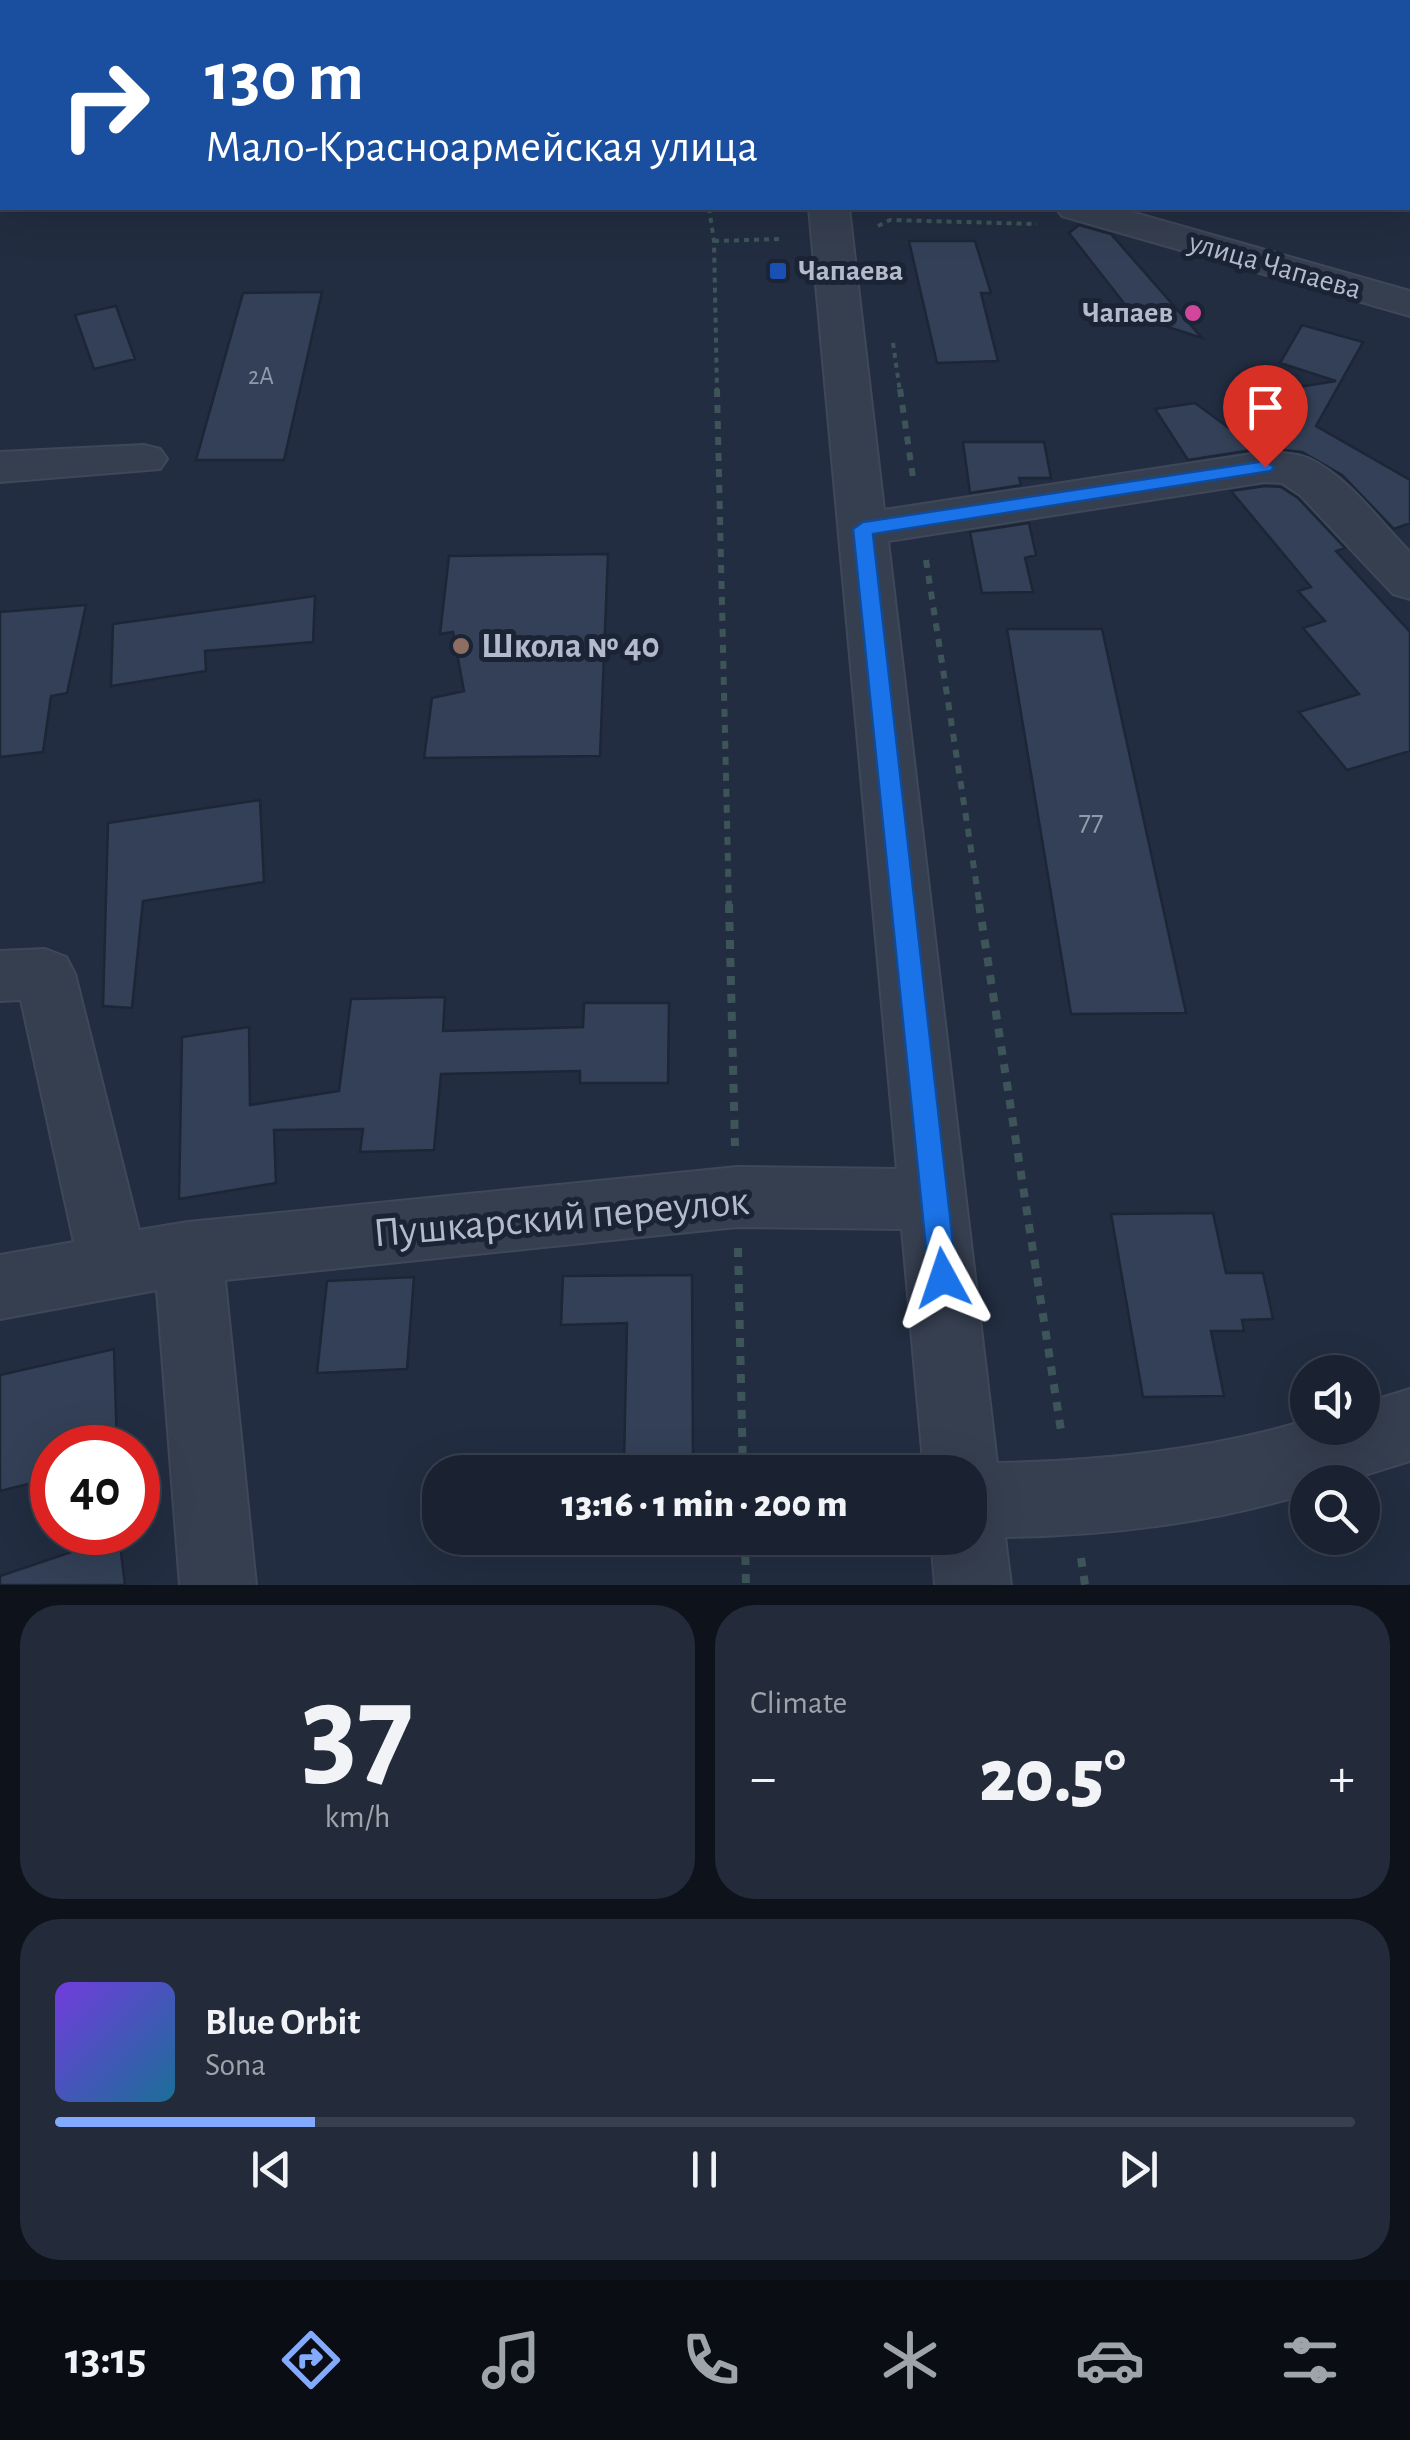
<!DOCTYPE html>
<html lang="en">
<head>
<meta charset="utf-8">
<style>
	body { margin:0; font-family:"Alegreya Sans",sans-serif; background:#232a39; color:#f1f3f6; height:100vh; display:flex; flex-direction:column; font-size:38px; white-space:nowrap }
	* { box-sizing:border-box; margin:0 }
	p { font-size:32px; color:#9fa4ab }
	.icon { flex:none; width:55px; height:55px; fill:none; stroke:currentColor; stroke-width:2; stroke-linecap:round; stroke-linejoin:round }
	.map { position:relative; height:1585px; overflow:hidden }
	.details { display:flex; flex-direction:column; gap:20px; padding:20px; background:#0e131b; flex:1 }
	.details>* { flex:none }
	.top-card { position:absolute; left:0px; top:0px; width:1410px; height:210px; box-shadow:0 10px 40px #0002,0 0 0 2px #383f4d; background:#1a4fa0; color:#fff; overflow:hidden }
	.controls { position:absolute; left:1290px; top:1355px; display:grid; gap:20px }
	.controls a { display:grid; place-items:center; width:90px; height:90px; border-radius:50%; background:#1a2231; box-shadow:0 10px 40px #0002,0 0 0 2px #383f4d; font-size:50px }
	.speed { position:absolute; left:30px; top:1425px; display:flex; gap:20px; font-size:50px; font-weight:700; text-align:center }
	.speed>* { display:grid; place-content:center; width:130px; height:130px; border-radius:50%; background:#1a2231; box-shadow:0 10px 40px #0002,0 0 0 2px #383f4d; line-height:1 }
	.speed .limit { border:15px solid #d22; background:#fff; color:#111 }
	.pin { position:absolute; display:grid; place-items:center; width:85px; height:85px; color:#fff; margin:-102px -42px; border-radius:50% 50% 50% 0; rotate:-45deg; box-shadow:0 0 10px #0007 }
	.pin .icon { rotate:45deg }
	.me { position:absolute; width:110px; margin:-55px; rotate:355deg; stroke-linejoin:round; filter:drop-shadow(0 0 8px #0008) }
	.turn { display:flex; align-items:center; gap:35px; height:210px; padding:0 40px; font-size:45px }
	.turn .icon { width:130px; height:130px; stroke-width:2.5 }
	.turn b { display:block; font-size:70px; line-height:85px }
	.big { font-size:75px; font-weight:800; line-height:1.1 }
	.details .widget { flex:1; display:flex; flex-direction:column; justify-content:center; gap:15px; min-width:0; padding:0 35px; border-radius:40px; background:#232a39 }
	.details .dial { align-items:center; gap:0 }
	.dial b { font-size:130px; line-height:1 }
	.song { display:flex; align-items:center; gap:30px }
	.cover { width:120px; height:120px; border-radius:15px; background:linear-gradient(135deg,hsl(260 70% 55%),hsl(200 70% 35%)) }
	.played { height:10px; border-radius:5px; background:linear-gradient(90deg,#83aaff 20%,#383f4d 20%) }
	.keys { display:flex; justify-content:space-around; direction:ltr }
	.heat { display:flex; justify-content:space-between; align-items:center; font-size:55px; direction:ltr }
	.details .tiles { flex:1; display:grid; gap:20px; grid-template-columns:1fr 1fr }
	.widget:last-child { grid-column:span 2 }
	.trip { position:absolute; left:422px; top:1455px; width:565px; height:100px; border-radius:40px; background:#1a2231; box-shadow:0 10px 40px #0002,0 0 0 2px #383f4d; font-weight:800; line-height:100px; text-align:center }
	.tabs { display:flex; height:160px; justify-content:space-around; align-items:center; background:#0a0e14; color:#9fa4ab }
	.tabs .icon { width:70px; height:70px }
	.tabs .selected { color:#83aaff }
	.tabs b { font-size:45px; color:#f1f3f6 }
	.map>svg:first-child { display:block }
	.building { fill:#334057; stroke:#1d2637; stroke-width:2.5 }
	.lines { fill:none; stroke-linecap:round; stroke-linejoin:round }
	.minor-casing { stroke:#3f4859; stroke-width:4 }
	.path-far2 { stroke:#3d5559; stroke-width:4; stroke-dasharray:5 5; stroke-linecap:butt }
	.path-far1 { stroke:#3d5559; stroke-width:6; stroke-dasharray:8 8; stroke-linecap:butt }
	.path { stroke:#3d5559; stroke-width:8; stroke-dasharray:9 9; stroke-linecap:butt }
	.minor { fill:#363f50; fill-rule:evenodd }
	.route { fill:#1a73e8; stroke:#114b97; stroke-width:2.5 }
	.transit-dot { fill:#1a4fb4; stroke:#1b2435; stroke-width:4 }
	.hotel-dot { fill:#d1479c; stroke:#1b2435; stroke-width:4 }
	.education-dot { fill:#8d6e63; stroke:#1b2435; stroke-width:4 }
	.labels { text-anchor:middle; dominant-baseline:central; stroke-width:10; stroke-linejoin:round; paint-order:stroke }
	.far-number-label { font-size:25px; fill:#909aac }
	.far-street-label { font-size:30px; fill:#b2bacb; stroke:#1b2435 }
	.far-poi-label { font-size:30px; font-weight:bold; fill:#b2bacb; stroke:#1b2435; text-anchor:start }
	.number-label { font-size:30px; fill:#909aac }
	.poi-label { font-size:35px; font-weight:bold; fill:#b2bacb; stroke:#1b2435; text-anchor:start }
	.near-street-label { font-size:42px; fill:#b2bacb; stroke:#1b2435 }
</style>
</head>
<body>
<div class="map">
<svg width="1410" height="1585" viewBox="0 0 1410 1585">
	<rect width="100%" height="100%" fill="#222d41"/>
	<path class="building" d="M1079 225 1111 234 1202 338 1134 316 1069 233Z
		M909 241H975L991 293H981L998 361 937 363Z
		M322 292 284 460H196L243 293Z
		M116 306 135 359 94 369 75 315Z
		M1302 325 1363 342 1316 426 1410 480V523L1394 529 1342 475 1302 452 1264 448 1188 460 1155 409 1195 403 1237 434 1262 393 1336 381 1280 363Z
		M963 442H1044L1051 478H1019L1021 485 970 493Z
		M1265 486 1281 487 1298 498 1345 548 1336 551 1410 632V751L1347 770 1299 712 1359 694 1303 628 1325 621 1298 591 1311 587 1231 491Z
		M1029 523 1036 555 1025 558 1033 592 982 593 970 532Z
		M608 554 600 756 424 758 432 698 464 691 453 632 440 634 449 556Z
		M315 596 313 642 205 651 206 671 111 686 113 624Z
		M86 605 67 693 51 696 43 752 0 757V612Z
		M1007 629H1102L1186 1013 1071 1014Z
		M260 800 264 882 143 901 132 1008 103 1006 108 823Z
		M445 997 443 1031 583 1027 584 1003H669L668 1083H580V1071L441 1074 434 1150 360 1152 363 1129 274 1130 276 1183 179 1199 182 1037 249 1027 250 1105 339 1091 351 999Z
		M1213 1213 1226 1273H1263L1273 1319 1242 1320 1244 1331H1211L1224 1396 1143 1397 1111 1214Z
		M692 1275 693 1460 624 1462 627 1323 561 1325 563 1276Z
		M414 1277 407 1369 317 1373 327 1281Z
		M114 1349 117 1448H52V1478L0 1491V1375Z
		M119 1536 125 1585H0V1576Z"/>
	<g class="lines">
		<g class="minor-casing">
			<path id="minor" d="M688 0H723L725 2H690Z
				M1152 0H1187L1189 2H1154Z
				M2 98V120L0 121V99Z
				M809 208H849L884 510 1265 452C1280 453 1298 453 1312 460 1350 479 1380 522 1410 552V599L1393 594 1300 495 1282 483 1265 482 888 541 997 1463C1099 1461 1209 1450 1308 1420V1428H1362V1404L1410 1389V1461L1342 1482H1308V1493C1214 1523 1103 1536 1005 1537L1011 1585H935L931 1538H970V1472H924L902 1229 737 1227 225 1280 256 1585H180L157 1290 0 1319V1255L74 1242 21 1000 0 1001V951L45 949 66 957 75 974 139 1230 188 1222 737 1167 897 1169Z
				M1056 208H1117L1410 291V316L1062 216Z
				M144 445 160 449 167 459 160 469 0 482V452Z"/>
		</g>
		<path class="path-far2" d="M709 208 714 241 717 392
			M878 226 890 220 1037 224
			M714 241 781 239
			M893 343 900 392"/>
		<path class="path-far1" d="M717 389 729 907
			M900 389 914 484
			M926 560 980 907"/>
		<path class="path" d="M729 904 735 1146
			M979 904 1062 1437
			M738 1248 743 1472
			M745 1538 746 1585
			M1081 1558 1085 1585"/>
		<use href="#minor" class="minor"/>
	</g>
	<path class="route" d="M1265 461 1274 467 1271 471 873 534 957 1278 953 1287 943 1291 933 1287 929 1278 853 529 863 522Z"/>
	<rect class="transit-dot" x="768" y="261" width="20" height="20" rx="5"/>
	<circle class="hotel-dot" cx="1193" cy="313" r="10"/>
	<circle class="education-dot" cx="461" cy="646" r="10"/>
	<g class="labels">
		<g class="far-number-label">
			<text x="261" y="376">2А</text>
		</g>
		<g class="far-street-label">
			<text transform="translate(1275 266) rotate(16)">улица Чапаева</text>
		</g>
		<g class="far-poi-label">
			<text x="798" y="271">Чапаева</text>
			<text x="1173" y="313" text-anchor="end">Чапаев</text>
		</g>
		<g class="number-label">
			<text x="1091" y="821">77</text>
		</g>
		<g class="poi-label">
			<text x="481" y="646">Школа № 40</text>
		</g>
		<g class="near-street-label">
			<text transform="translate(561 1217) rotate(-5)">Пушкарский переулок</text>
		</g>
	</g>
</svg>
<div class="controls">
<a><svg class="icon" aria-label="sound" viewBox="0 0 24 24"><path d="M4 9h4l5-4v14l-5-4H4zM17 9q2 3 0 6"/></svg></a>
<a><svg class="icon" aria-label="search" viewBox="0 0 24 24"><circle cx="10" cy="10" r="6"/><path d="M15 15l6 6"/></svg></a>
</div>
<div class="speed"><div class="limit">40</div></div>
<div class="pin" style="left:1265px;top:467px;background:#d93025"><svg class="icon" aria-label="arrive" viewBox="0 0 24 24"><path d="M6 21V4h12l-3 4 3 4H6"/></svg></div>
<svg class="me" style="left:943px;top:1278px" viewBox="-20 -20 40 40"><path d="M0-17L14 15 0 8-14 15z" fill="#1a73e8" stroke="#fff" stroke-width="4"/></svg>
<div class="trip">13:16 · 1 min · 200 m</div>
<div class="top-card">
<div class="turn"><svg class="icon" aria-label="right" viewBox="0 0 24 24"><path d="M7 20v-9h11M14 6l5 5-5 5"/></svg><div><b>130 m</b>Мало-Красноармейская улица</div></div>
</div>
</div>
<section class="details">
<div class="tiles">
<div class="widget dial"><b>37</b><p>km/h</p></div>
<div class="widget"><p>Climate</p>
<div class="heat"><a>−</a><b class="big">20.5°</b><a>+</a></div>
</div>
<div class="widget">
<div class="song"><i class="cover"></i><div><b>Blue Orbit</b><p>Sona</p></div></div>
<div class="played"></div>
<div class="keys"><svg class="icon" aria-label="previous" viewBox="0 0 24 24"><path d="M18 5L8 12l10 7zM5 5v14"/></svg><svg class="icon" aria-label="pause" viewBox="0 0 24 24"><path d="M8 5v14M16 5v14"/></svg><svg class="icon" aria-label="next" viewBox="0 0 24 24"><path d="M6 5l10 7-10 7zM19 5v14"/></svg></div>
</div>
</div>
</section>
<nav class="tabs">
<b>13:15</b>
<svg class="icon selected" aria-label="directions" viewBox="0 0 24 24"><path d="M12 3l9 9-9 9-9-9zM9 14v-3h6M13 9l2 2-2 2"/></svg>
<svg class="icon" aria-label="music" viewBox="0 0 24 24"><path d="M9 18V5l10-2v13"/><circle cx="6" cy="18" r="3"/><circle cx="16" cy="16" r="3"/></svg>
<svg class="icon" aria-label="phone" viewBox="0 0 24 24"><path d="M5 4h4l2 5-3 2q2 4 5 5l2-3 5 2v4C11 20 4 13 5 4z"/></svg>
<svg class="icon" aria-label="climate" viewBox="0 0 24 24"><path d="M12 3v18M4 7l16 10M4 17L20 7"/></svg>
<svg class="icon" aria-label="car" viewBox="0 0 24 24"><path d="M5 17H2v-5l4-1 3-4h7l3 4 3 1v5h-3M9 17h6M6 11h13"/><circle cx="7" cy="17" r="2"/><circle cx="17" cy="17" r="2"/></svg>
<svg class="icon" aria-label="filters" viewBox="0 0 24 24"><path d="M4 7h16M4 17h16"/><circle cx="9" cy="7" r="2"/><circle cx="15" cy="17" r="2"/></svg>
</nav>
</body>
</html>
